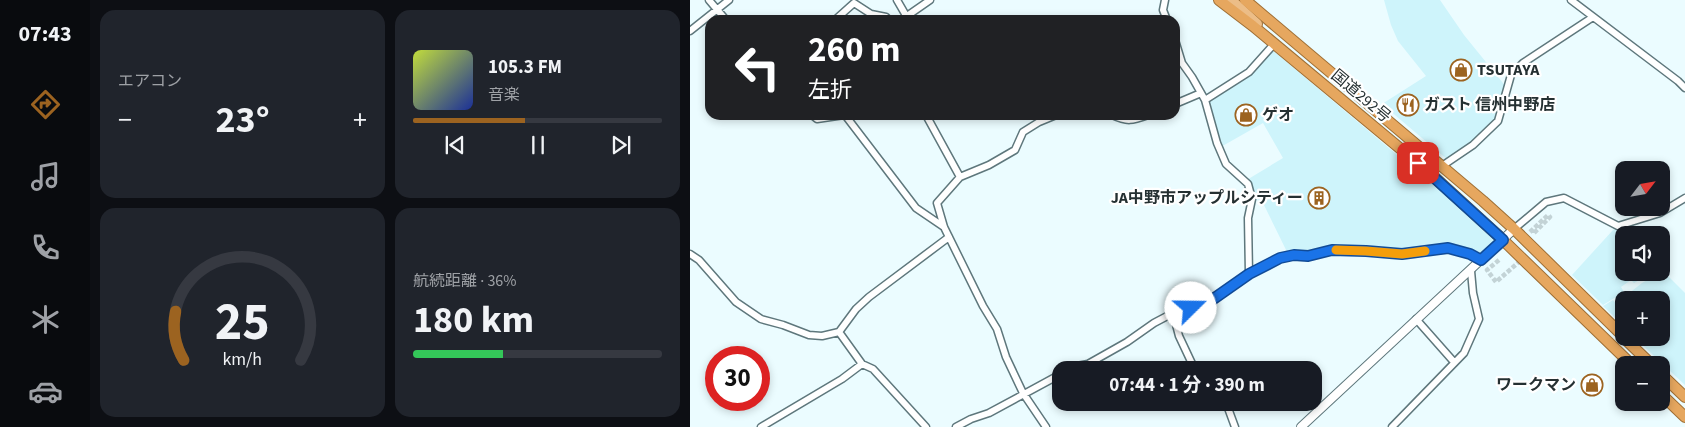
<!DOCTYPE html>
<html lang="ja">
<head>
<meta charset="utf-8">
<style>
	body { margin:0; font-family:"Source Sans 3","Noto Sans JP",sans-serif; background:#20242c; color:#f1f3f6; height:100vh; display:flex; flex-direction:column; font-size:19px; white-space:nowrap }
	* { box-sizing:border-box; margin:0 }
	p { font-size:16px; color:#9ea1a6 }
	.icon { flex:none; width:28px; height:28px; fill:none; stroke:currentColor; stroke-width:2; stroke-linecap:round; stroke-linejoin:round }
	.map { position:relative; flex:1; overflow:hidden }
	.drawer { display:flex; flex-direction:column; gap:10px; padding:10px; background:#0d0f14; width:600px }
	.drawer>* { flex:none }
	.banner { position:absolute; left:15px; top:15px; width:475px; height:105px; border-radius:15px; box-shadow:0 2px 8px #0003; background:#202124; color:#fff; overflow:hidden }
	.needle { width:32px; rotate:59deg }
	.tools { position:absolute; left:925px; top:161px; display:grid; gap:10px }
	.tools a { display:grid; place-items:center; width:55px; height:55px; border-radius:10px; background:#171b24; box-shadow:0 2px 8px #0003; font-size:25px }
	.speed { position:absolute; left:15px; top:346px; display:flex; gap:10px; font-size:25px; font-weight:700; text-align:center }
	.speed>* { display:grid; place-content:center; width:65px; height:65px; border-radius:50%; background:#171b24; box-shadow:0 2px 8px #0003; line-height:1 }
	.speed .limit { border:8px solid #d22; background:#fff; color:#111 }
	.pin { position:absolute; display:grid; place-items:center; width:42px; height:42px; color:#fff; margin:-21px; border-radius:10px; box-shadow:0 2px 8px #0006 }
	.me { position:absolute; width:55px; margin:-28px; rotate:68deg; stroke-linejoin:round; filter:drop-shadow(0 0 4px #0008) }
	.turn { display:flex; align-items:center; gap:18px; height:105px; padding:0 20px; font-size:22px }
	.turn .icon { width:65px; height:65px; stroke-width:2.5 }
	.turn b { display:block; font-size:35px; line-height:42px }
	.big { font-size:38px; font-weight:700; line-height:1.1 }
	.drawer .card { flex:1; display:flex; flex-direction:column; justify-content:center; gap:8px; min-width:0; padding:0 18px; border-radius:15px; background:#20242c }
	.drawer .dial { align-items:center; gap:0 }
	.dial svg { height:130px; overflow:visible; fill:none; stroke:#363941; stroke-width:7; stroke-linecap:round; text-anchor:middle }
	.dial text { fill:#f1f3f6; stroke:none }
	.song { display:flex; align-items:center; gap:15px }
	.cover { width:60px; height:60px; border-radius:8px; background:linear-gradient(135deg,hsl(70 70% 55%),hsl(230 70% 35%)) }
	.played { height:5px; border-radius:2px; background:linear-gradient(90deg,#9c6320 45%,#363941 45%) }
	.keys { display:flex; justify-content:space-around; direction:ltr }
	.heat { display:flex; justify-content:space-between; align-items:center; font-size:28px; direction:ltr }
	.charge { height:8px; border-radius:4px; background:linear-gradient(90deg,#34c759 36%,#363941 0) }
	.drawer .tiles { flex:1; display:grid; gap:10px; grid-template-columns:repeat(2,1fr) }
	.trip { position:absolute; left:362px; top:361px; width:270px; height:50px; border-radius:15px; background:#171b24; box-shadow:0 2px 8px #0003; font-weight:700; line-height:50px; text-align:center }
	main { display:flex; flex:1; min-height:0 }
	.dock { display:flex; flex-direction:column; width:90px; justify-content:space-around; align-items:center; background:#090b0e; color:#9ea1a6 }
	.dock .icon { width:35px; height:35px }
	.dock .on { color:#9c6320 }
	.dock b { font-size:22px; color:#f1f3f6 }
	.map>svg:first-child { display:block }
	.built { fill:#cef4fb }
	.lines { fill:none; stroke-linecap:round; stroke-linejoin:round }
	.pedestrian-tunnel { stroke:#c3d3d6; stroke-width:4.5; stroke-dasharray:4.5 2; stroke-linecap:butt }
	.minor-casing { stroke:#5e777c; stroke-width:9 }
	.tertiary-casing { stroke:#5e777c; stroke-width:10 }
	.primary-casing { stroke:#9f6f35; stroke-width:12 }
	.trunk-casing { stroke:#9f6f35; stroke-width:12 }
	.minor { stroke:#fff; stroke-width:6 }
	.tertiary { stroke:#fff; stroke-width:8 }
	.primary { stroke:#ecbd87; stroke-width:10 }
	.trunk { stroke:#e6a75f; stroke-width:10 }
	.route-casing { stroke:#114b97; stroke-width:12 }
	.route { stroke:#1a73e8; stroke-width:9 }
	.slow { stroke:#f59e0b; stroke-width:9 }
	.labels { text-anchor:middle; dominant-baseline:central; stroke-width:4.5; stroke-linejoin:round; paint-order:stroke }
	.poi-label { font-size:16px; font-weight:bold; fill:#253032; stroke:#fff; text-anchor:start }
	.street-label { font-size:16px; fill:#253032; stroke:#fff }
</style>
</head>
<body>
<main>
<nav class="dock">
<b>07:43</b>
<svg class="icon on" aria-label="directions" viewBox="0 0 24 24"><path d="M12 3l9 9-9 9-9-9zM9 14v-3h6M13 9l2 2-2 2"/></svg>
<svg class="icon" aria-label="music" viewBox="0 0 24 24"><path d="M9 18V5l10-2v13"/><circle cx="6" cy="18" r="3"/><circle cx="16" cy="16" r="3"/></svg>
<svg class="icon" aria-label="phone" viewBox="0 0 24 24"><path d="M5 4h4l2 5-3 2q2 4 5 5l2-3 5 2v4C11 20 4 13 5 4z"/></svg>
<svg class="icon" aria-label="climate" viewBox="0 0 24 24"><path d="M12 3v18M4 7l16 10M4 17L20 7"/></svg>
<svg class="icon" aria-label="car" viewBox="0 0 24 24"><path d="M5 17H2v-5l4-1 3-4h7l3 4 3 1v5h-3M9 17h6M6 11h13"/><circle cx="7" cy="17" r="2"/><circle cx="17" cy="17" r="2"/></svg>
</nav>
<section class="drawer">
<div class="tiles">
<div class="card"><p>エアコン</p>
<div class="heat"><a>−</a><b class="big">23°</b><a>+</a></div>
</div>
<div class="card">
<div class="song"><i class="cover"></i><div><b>105.3 FM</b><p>音楽</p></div></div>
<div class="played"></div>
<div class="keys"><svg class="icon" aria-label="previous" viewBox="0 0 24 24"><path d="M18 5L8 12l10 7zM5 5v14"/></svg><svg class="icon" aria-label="pause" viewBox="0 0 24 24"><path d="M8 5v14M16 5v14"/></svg><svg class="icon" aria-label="next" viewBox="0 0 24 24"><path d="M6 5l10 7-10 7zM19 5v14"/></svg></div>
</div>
<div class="card dial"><svg viewBox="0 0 100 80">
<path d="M14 69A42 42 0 1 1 86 69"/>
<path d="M14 69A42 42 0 0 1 9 39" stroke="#9c6320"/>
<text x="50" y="56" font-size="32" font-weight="700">25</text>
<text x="50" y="72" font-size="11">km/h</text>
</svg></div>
<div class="card"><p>航続距離 · 36%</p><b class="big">180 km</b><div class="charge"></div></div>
</div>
</section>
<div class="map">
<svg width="995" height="427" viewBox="0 0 995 427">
	<rect width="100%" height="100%" fill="#ebfcff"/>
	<path class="built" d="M694 0H750L774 35 817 88 808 121 759 161 692 104 736 76 708 41 701 25Z
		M580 48 769 207 809 244 791 260 758 248 712 254 676 251 599 256 572 201 562 199 555 181 593 158 573 123 529 148 515 100 559 72Z
		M936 226 960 235H934V272L963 273 944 283 941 280 931 287 934 292 913 305 882 275 923 230Z
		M973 271 995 293V385L945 338H971V300H939L937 297 938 294 952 283Z
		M923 300 930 309 934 307V326L913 306Z"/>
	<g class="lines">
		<path class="pedestrian-tunnel" d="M840 232 858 215 860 217 843 234
			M809 260 797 270 806 282 830 261"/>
		<g class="minor-casing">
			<path id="minor" d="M19 0 36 20
				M207 0 218 19
				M475 0 473 10 477 20
				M881 0 988 81 995 88
				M217 16 240 0
				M145 20 164 3 181 14 196 17 199 20
				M0 31 39 0
				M485 40 492 63 502 77 515 100 527 143 536 164 558 184 562 199 558 218 559 274
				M515 100 559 72 585 43
				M485 104 511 93
				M122 115 127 119 154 115
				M155 115 226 208 254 227
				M236 115 270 177 247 203 254 227 293 306 307 329 316 357 333 393 356 427
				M422 115C437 122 442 121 458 115
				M752 166 783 145 808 121 821 75 833 63 903 17
				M270 177 299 165 325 150 333 132 349 122 366 115
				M824 229 856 202 874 198 928 226 970 213 995 198
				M0 254 9 260 46 302 71 319 93 325 119 335 132 336 149 332 172 364 183 369 236 427
				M483 313 489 336 505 370
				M726 319 764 362
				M149 332 166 309 179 297 259 237
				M379 370 387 366 398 364 437 342 464 323 483 313 519 302 559 274 591 258 604 255 618 256 642 250 676 251 712 254 758 248 780 254 791 260
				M534 402 538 408 545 427
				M71 427 152 379 172 364
				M266 427 281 419 299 413 371 374
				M702 427 774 353 789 319 783 293 781 271"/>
		</g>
		<g class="tertiary-casing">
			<path id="tertiary" d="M611 427 824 229"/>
		</g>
		<g class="primary-casing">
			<path id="primary" d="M541 0 567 24"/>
		</g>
		<g class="trunk-casing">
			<path id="trunk" d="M529 0 563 26 742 175 813 240 942 365
				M555 0 793 201 824 229 934 337
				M934 338 962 365
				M971 374 995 397
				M971 394 995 417"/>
		</g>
		<use href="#minor" class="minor"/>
		<use href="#tertiary" class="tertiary"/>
		<use href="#primary" class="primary"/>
		<use href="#trunk" class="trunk"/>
	</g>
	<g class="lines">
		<g class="route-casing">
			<path id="route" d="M501 308 519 302 559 274 590 258 604 255 618 256 642 250 676 251 712 254 758 248 780 254 791 260 813 240 728 163"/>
		</g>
		<use href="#route" class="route"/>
		<path class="slow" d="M646 250 676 251 712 254 735 251"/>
	</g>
	<defs>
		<g id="shop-ring" transform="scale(1.125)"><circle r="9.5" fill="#fff" stroke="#9c6320" stroke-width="1.5"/><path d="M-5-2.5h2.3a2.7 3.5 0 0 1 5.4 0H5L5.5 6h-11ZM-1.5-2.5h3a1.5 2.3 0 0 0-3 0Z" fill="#9c6320"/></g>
		<g id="restaurant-ring" transform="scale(1.125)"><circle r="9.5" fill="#fff" stroke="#9c6320" stroke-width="1.5"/><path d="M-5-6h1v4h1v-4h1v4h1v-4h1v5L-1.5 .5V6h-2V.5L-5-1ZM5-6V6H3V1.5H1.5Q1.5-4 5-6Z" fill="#9c6320"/></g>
		<g id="building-ring" transform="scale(1.125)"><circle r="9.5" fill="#fff" stroke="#9c6320" stroke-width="1.5"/><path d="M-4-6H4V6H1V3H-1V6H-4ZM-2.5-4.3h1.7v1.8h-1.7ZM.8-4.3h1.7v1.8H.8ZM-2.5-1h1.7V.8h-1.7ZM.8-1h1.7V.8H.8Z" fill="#9c6320"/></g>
	</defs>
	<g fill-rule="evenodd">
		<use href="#shop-ring" x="771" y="70"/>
		<use href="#restaurant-ring" x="718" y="105"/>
		<use href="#shop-ring" x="556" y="115"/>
		<use href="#building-ring" x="629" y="198"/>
		<use href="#shop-ring" x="902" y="385"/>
	</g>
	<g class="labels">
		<g class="poi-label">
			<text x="787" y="70">TSUTAYA</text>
			<text x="734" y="105">ガスト 信州中野店</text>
			<text x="572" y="115">ゲオ</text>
			<text x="613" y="198" text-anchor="end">JA中野市アップルシティー</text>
			<text x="886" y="385" text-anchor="end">ワークマン</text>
		</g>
		<g class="street-label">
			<text transform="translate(671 96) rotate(40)">国道292号</text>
		</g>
	</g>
</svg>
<div class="tools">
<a><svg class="needle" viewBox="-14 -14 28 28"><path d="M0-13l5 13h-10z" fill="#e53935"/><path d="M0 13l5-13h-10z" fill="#9ea1a6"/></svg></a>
<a><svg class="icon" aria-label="sound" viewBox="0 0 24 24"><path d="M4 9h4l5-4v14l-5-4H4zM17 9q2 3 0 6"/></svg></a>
<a>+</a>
<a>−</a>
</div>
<div class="speed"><div class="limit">30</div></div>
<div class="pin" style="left:728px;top:163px;background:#d93025"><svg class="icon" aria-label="arrive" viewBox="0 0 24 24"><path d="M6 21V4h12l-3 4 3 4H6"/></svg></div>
<svg class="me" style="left:501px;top:308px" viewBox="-20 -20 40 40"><circle r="19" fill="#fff"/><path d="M0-13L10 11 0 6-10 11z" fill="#1a73e8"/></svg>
<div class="trip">07:44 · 1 分 · 390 m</div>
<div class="banner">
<div class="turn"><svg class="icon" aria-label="left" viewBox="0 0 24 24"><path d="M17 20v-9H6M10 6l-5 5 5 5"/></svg><div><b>260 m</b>左折</div></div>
</div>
</div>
</main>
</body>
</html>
